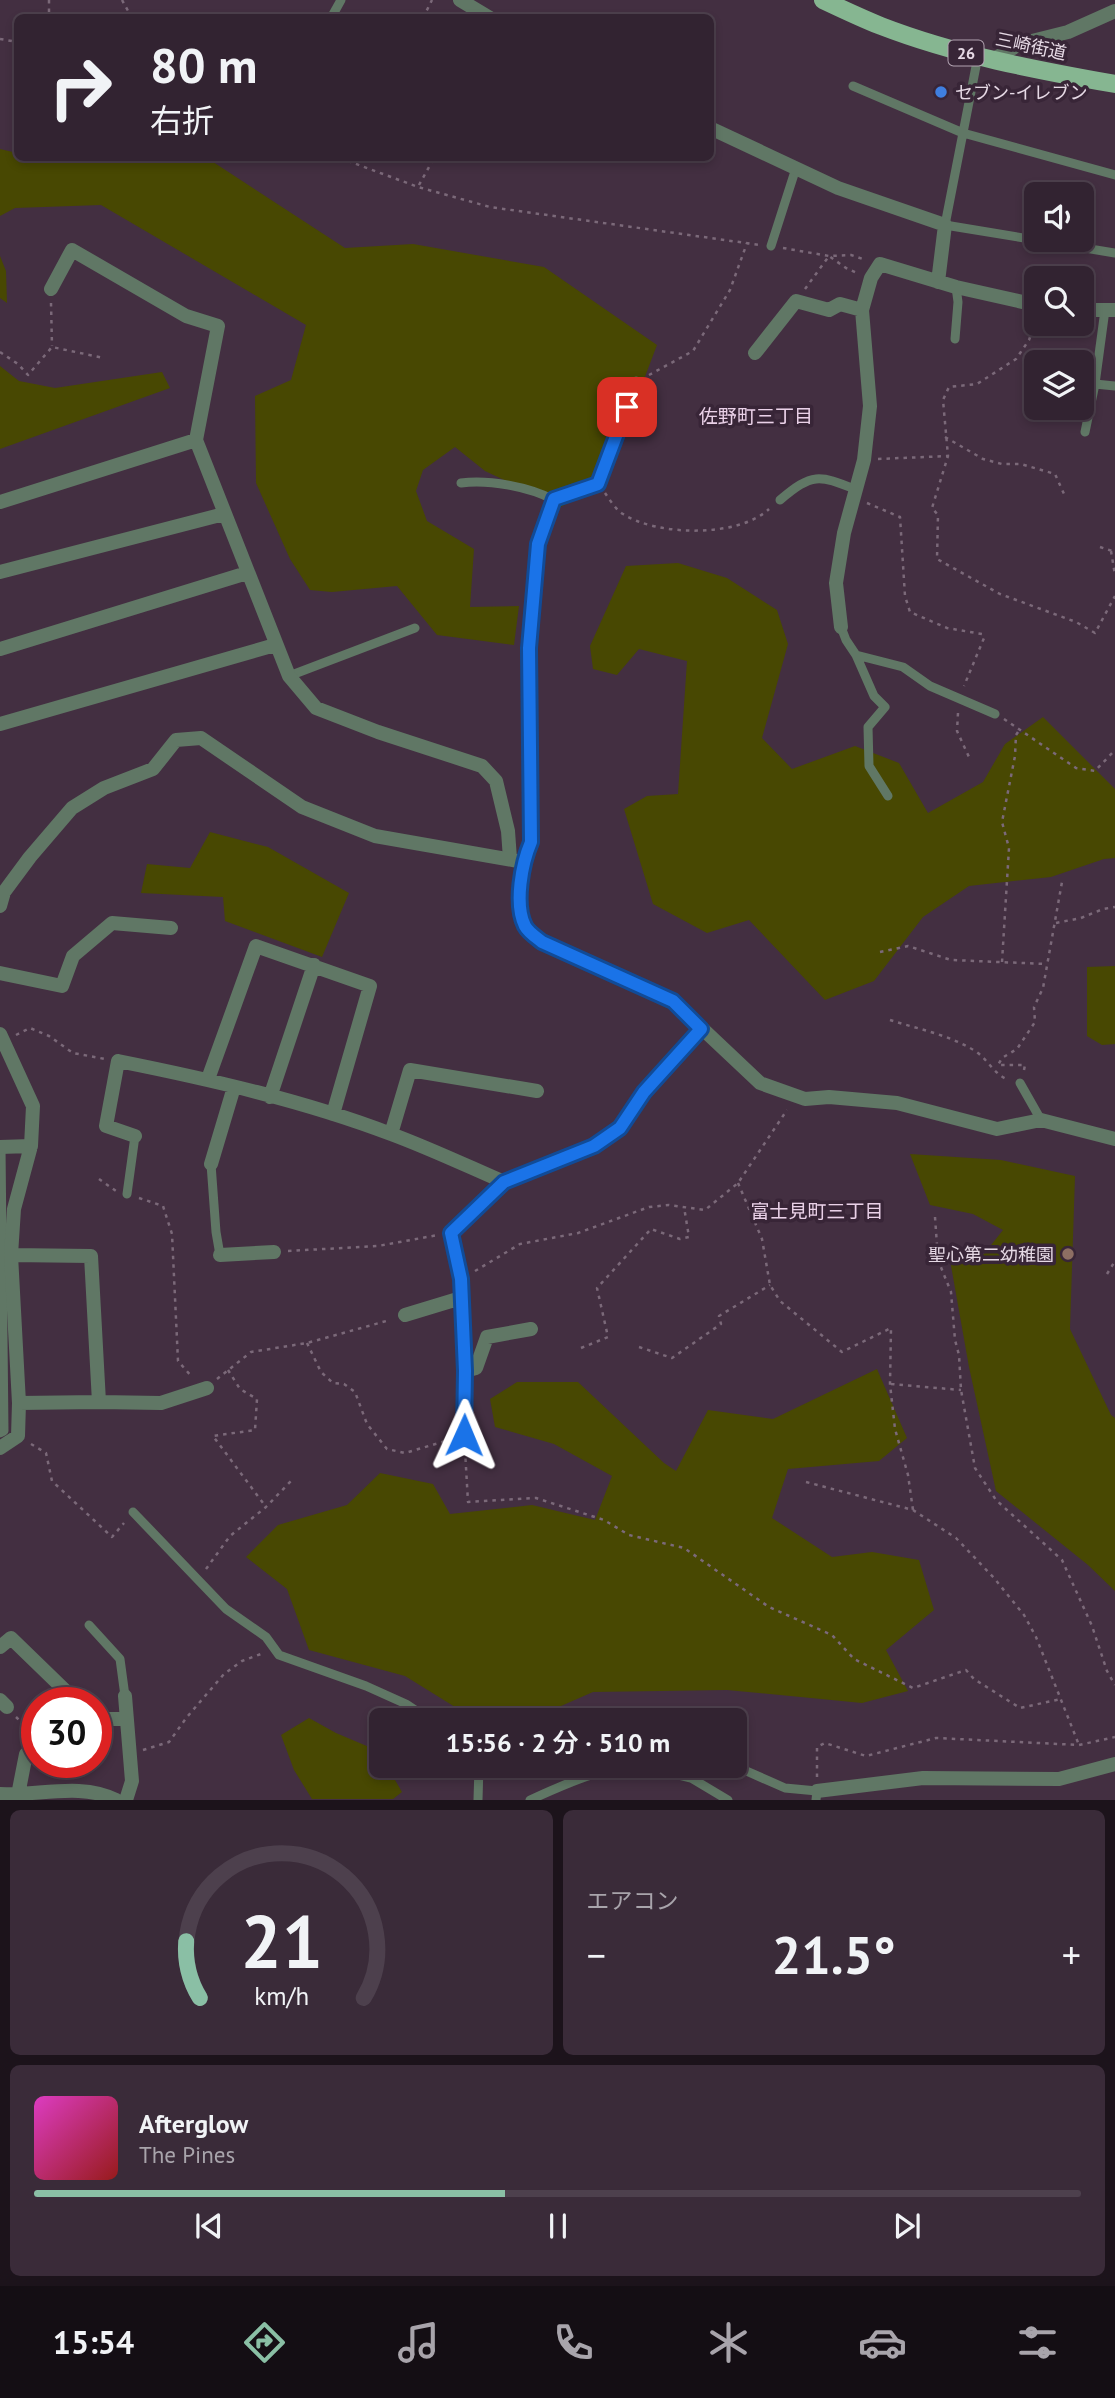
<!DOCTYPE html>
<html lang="ja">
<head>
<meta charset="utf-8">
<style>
	body { margin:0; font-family:"PT Sans","Noto Sans JP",sans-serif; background:#3a2b39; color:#f1f3f6; height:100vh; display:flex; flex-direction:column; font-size:26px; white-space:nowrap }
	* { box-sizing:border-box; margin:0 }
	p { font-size:23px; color:#a8a4ab }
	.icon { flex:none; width:38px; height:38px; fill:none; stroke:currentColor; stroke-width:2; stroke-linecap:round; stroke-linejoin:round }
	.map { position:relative; height:1800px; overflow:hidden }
	.side { display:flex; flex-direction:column; gap:10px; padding:10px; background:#1c131b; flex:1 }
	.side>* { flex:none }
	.hud { position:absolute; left:14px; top:14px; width:700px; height:147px; border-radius:10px; box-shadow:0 4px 10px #0003,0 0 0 2px #4d404d; background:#322331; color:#f1f3f6; overflow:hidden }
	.buttons { position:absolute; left:1024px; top:182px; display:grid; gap:14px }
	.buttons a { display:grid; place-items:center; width:70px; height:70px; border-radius:10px; background:#322331; box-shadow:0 4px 10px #0003,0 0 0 2px #4d404d; font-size:35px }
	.speed { position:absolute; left:21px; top:1687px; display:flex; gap:14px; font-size:35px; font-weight:700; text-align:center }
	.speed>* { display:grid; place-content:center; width:91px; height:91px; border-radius:50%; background:#322331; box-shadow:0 4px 10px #0003,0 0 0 2px #4d404d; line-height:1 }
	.speed .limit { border:10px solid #d22; background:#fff; color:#111 }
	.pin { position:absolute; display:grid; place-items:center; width:60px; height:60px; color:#fff; margin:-30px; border-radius:14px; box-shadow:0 4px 10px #0006 }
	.me { position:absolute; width:77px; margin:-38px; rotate:1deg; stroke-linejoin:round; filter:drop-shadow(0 0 5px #0008) }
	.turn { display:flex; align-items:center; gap:24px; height:147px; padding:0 21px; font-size:32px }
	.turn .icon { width:91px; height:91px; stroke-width:2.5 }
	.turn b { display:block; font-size:49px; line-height:60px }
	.big { font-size:52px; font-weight:600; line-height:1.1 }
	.side .card { flex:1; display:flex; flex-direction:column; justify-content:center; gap:10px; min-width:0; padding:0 24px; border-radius:10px; background:#3a2b39 }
	.side .dial { align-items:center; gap:0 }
	.dial svg { height:182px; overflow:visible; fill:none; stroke:#4d404d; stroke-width:7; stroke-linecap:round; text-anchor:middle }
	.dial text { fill:#f1f3f6; stroke:none }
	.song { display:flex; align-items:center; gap:21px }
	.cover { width:84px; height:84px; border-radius:10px; background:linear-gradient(135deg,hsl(310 70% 55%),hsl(0 70% 35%)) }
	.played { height:7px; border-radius:4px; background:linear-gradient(90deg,#8abfa5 45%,#4d404d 45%) }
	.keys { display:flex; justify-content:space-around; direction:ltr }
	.heat { display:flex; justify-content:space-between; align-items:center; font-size:38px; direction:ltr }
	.side .tiles { flex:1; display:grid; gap:10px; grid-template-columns:1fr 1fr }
	.card:last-child { grid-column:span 2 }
	.trip { position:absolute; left:369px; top:1708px; width:378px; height:70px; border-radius:10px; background:#322331; box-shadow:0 4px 10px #0003,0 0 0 2px #4d404d; font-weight:600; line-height:70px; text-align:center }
	.tab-bar { display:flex; height:112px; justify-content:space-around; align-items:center; background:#140e14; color:#a8a4ab }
	.tab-bar .icon { width:49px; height:49px }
	.tab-bar .selected { color:#8abfa5 }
	.tab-bar b { font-size:32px; color:#f1f3f6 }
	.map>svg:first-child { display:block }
	.green { fill:#484802 }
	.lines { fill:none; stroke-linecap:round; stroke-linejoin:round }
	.path { stroke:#7b6979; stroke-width:2.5; stroke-dasharray:3.5 5; stroke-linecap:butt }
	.lane { stroke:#607765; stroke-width:9 }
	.street { stroke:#607765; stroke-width:14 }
	.primary { stroke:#86b691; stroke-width:18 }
	.route-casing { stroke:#114b97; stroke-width:18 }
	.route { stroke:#1a73e8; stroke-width:12 }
	.shop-dot { fill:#3f7fe0; stroke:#382537; stroke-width:2.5 }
	.education-dot { fill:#8d6e63; stroke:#382537; stroke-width:2.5 }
	.labels { text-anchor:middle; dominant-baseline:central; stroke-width:7; stroke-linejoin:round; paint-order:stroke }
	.shield { fill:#382537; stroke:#b2a3b1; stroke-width:2 }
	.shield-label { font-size:16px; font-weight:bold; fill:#e6d9e5 }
	.street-label { font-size:18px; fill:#e6d9e5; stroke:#382537 }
	.poi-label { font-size:18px; fill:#e6d9e5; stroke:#382537; text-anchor:start }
	.neighbourhood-label { font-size:19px; fill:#ead1e8; stroke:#382537 }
</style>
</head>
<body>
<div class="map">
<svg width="1115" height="1800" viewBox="0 0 1115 1800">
	<rect width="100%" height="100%" fill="#432f41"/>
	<path class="green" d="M0 149 17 153 18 158H207L345 248 413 244 544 267 657 345 605 482 561 507 485 471 455 447 423 470 416 491 427 521 474 549 470 607 519 606 514 645 437 635 397 586 332 592 310 590 290 559 256 483 255 396 291 380 306 325 101 205 15 208 0 216Z
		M0 256 6 271 7 303 0 298Z
		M0 366 19 381 55 388 162 372 170 388 0 449Z
		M678 563 727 578 777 610 788 644 762 738 792 769 855 746 899 763 928 813 983 782 1005 744 1043 717 1115 789V858L1104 859 1051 877 969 886 923 917 874 981 825 1000 749 920 707 933 653 904 624 809 647 796 678 794 687 661 639 649 617 675 593 669 590 646 626 566Z
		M210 832 268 847 349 893 322 957 225 921 223 897 141 893 147 864 190 868Z
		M1115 966V1044L1102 1045 1087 1036V967Z
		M910 1154 1001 1160 1075 1176 1070 1329 1111 1415 1115 1418V1591L1088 1565 996 1491 969 1367 950 1260 984 1254 1003 1230 973 1214 930 1205Z
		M877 1369 907 1438 879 1461 788 1469 772 1518 832 1557 872 1552 919 1560 934 1610 886 1650 908 1691 862 1703 727 1690 593 1692 529 1720H476L405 1676 309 1650 287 1589 246 1557 278 1525 347 1505 380 1473 433 1484 450 1514 532 1505 595 1520 612 1476 554 1444 495 1427 490 1399 517 1382H578L664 1463 676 1471 708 1410 773 1419Z
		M309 1718 336 1733 381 1752 382 1766H387L402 1792 393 1799H312L294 1770 281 1735Z"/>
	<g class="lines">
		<path class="path" d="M49 0V18
			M122 0 132 18
			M423 18 432 0
			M0 39 18 42
			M340 158 418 187 490 207 760 245
			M419 185 434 158
			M783 248 829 256 851 255 866 260
			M805 289 829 256 846 268 857 273
			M51 303 52 346
			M1036 321 1029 340 1016 359 977 384 949 387 943 400 948 456 932 508 938 515 937 559 1000 594 1076 622 1095 633 1115 596
			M1063 324H1077
			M0 352 18 364 28 375 52 347 104 358
			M649 375 693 351 730 290 747 243
			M945 437 983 459 1002 464H1021L1055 474 1064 494
			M878 459 948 456
			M605 493C610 500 615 509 623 514 657 536 738 538 769 509
			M867 503 900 517 905 596 910 612 947 628 982 634 984 638 964 686
			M1100 547 1115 552
			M1111 551 1115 575
			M958 713 957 731 969 757
			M1004 719 1076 768 1095 771 1115 750
			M1056 923 1081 918 1103 909 1115 907
			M880 952 908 946 951 960 1047 964
			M1002 962 1009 848 1002 822 1015 756 1016 735 1020 729
			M890 1020C918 1029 950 1035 975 1051 988 1059 994 1075 1009 1080
			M16 1035 30 1028 49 1036 73 1053 105 1059
			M1024 1070 1025 1065H998L1002 1058 1017 1049 1035 1022 1034 1007 1043 988 1062 882
			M99 1179 116 1191
			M738 1183 762 1239 770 1285 780 1301 842 1352 891 1328 890 1384 895 1429 908 1475 913 1510
			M139 1198 163 1206 172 1234 178 1361 192 1377
			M935 1217 938 1260 951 1292 955 1340 959 1355 961 1390 975 1468 996 1500 1062 1560 1092 1626 1107 1671 1115 1685
			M288 1251 378 1246 438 1235
			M475 1271 520 1244 578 1233 649 1207 669 1205 705 1210 738 1183 787 1110
			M1107 1274 1115 1261
			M307 1343 321 1372 333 1383 344 1384 355 1392 367 1424 387 1449 405 1453 449 1440
			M639 1347 672 1358 721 1324 719 1316 770 1285
			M581 1348 608 1337 597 1288 651 1229 680 1239 689 1237 684 1207
			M228 1370 240 1389 257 1399 255 1430 213 1436 266 1507
			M217 1379 251 1352 307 1343 390 1320
			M891 1384 961 1390
			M31 1444 46 1453 52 1481 112 1537 124 1523
			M465 1450 468 1502 536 1498 604 1520 629 1535 684 1548 769 1607 832 1635 854 1659 913 1688 966 1670 974 1679 1020 1708 1061 1699
			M806 1482 913 1510 956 1538 994 1578 1024 1615 1036 1637 1079 1745
			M206 1569 230 1536 266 1507 291 1481
			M16 1717 31 1732 29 1740
			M143 1750 169 1742 187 1717 224 1674 242 1661 261 1654
			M817 1777V1747L825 1743 866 1756 936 1738 1079 1745 1115 1737"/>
		<path class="lane" d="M331 18 341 0
			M978 56 945 225 1115 253
			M853 86 963 133 1115 175
			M771 246 796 168
			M955 339 958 302 956 287
			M1095 384 1115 386
			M1085 432 1095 384 1105 310
			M461 483C488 479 530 487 554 500
			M780 500C813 472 819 475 857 490
			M538 544 554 500 598 484 636 381
			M841 627 846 640 856 655 903 667 930 686 995 714
			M856 655 874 696 885 707 868 727 869 766 888 796
			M289 676 415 628
			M1020 1083 1041 1120
			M211 1164 216 1232 220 1255
			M127 1194 135 1136
			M0 1433 4 1431 1 1147
			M133 1512 226 1609 266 1637 279 1655 366 1686 406 1704 430 1720
			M89 1625 120 1659 125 1696
			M641 1766 691 1778 728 1800
			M735 1766 785 1788 817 1791 816 1800
			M478 1800 479 1766
			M530 1800C563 1785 594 1771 629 1766"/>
		<path class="street" d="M460 0 490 18
			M992 60 1020 44 1068 32 1115 11
			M710 128 838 188 945 225 938 282
			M51 289 72 250 186 316 218 326 196 440 289 676 316 708 378 732 482 766 496 781 508 831 510 859
			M1082 310H1115
			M755 353 796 301 829 310 840 304 862 310
			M0 502 196 440
			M538 544 529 647 531 842C522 863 514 904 525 926 528 932 537 938 542 942L673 1001 760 1083 805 1099 829 1097 897 1103 997 1129 1041 1120 1115 1139
			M0 572 224 514
			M841 627 836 583 844 533 864 460 870 406 862 310 871 278 880 264 956 287 1036 305
			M0 649 247 573
			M0 724 275 645
			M0 906 4 892 30 857 72 808 104 788 153 769 176 740 201 738 302 807 375 836 518 861
			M0 973 62 986 73 956 112 923 171 928
			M0 1034 33 1106 31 1146 14 1209 11 1255 19 1403 18 1436 0 1448
			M208 1079 256 946 370 986 333 1114
			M270 1097 314 965
			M391 1134 410 1070 537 1091
			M135 1136 106 1126 118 1061C208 1079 305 1101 391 1134 429 1148 467 1166 504 1182L594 1146 620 1128 644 1092 701 1029
			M0 1147 31 1146
			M211 1164 234 1087
			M11 1255 91 1256 99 1402 19 1403
			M220 1255 274 1252
			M405 1315 461 1298
			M465 1371 476 1368 487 1337 531 1329
			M99 1402 161 1403 207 1388
			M464 1435 465 1371 461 1279 451 1233 504 1182
			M0 1647 11 1638 78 1703
			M125 1696 132 1781 126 1800
			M0 1700 7 1707
			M96 1719H127
			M817 1791 923 1778 1059 1779 1115 1764
			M0 1794C38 1796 81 1782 116 1800
			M18 1795 26 1754"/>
		<path class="primary" d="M823 0C842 9 861 18 881 26 956 55 1036 70 1115 84"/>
	</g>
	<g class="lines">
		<g class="route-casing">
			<path id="route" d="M464 1435 465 1371 461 1279 451 1233 504 1182 594 1146 620 1128 644 1092 701 1029 673 1001 542 942C537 938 528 932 525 926 514 904 522 863 531 842L529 648 538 544 554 499 598 484 627 407"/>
		</g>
		<use href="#route" class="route"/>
	</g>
	<circle class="shop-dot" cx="941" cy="92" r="7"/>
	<circle class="education-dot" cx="1068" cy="1254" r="7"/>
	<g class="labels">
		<rect class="shield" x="948.5" y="40.5" width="35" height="25" rx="5"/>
		<g class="shield-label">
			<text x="966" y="53">26</text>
		</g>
		<g class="street-label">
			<text transform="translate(1031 46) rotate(12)">三崎街道</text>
		</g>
		<g class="poi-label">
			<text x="955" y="92">セブン-イレブン</text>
			<text x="1054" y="1254" text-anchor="end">聖心第二幼稚園</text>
		</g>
		<g class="neighbourhood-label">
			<text x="756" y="416">佐野町三丁目</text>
			<text x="817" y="1211">富士見町三丁目</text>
		</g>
	</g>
</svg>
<div class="buttons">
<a><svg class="icon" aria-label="sound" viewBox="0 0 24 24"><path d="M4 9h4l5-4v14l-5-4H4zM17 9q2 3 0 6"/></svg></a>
<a><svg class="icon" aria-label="search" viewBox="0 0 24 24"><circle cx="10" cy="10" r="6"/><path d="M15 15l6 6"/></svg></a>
<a><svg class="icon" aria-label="layers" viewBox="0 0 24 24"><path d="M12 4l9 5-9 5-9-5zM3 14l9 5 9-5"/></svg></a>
</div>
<div class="speed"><div class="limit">30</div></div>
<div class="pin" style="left:627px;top:407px;background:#d93025"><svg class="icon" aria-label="arrive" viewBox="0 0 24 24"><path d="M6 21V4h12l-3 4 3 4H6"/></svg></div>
<svg class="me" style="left:464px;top:1435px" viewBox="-20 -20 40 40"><path d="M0-17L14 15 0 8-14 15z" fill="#1a73e8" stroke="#fff" stroke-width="4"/></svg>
<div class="trip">15:56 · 2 分 · 510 m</div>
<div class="hud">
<div class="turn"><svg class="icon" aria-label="right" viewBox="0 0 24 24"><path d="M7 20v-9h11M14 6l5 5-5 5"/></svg><div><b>80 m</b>右折</div></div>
</div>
</div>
<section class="side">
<div class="tiles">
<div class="card dial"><svg viewBox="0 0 100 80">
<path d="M14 69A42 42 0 1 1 86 69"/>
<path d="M14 69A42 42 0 0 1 8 44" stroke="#8abfa5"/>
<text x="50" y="56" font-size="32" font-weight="700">21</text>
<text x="50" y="72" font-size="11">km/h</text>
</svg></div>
<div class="card"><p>エアコン</p>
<div class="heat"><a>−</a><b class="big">21.5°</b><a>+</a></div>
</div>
<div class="card">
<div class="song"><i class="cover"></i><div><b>Afterglow</b><p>The Pines</p></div></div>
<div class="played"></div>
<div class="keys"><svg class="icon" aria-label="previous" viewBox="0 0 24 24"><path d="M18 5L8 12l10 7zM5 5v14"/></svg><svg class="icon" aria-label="pause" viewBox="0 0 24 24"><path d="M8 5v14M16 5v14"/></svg><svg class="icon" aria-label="next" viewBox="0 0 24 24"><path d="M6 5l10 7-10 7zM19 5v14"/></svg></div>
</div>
</div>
</section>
<nav class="tab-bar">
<b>15:54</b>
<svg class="icon selected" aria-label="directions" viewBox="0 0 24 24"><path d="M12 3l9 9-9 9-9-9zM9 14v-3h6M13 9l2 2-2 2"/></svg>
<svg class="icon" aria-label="music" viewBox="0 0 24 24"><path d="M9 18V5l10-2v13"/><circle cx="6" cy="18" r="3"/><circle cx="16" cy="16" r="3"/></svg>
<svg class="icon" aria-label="phone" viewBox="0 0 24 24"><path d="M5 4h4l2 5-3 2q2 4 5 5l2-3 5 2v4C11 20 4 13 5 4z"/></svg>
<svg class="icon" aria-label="climate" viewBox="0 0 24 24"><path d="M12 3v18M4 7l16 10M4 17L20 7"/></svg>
<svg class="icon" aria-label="car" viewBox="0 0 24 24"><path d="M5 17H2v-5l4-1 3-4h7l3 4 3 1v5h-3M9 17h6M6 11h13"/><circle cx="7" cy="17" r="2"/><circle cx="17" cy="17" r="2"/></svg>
<svg class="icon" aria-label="filters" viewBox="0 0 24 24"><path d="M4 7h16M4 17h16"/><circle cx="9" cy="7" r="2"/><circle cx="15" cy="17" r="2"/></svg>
</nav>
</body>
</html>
